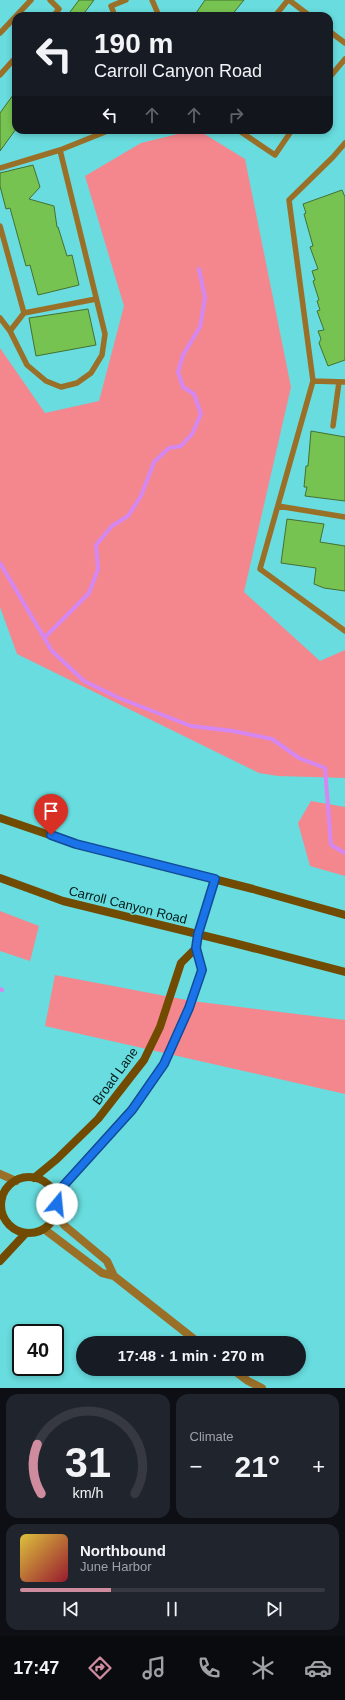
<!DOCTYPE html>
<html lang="en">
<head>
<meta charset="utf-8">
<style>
	body { margin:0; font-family:Arial,sans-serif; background:#20242c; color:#f1f3f6; height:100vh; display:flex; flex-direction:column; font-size:15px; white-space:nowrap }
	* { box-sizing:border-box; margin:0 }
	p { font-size:13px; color:#9ea1a6 }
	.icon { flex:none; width:22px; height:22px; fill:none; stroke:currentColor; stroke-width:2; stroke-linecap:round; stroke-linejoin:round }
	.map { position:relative; height:1388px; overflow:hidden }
	.details { display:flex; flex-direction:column; gap:6px; padding:6px; background:#0d0f14; flex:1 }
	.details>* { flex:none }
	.hud { position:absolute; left:12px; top:12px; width:321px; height:122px; border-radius:12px; box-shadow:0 2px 6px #0003; background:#171b24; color:#f1f3f6; overflow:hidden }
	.speed { position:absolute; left:12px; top:1324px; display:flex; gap:8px; font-size:20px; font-weight:700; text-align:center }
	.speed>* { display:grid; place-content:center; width:52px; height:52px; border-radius:50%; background:#171b24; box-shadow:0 2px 6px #0003; line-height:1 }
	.speed .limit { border:2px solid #111; border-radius:6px; background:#fff; color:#111 }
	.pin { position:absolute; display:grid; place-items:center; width:34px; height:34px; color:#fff; margin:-41px -17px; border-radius:50% 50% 50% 0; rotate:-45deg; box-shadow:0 0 4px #0007 }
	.pin .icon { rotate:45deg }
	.me { position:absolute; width:44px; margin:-22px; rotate:17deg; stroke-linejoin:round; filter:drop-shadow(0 0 3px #0008) }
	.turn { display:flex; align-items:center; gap:14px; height:84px; padding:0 16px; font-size:18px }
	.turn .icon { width:52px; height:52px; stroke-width:2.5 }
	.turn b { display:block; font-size:28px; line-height:34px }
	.lanes { display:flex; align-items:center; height:38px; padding:0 16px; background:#0003; justify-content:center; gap:20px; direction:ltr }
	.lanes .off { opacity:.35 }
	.big { font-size:30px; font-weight:600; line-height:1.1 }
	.details .widget { flex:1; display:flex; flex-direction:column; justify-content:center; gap:6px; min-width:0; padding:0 14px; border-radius:12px; background:#20242c }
	.details .dial { align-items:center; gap:0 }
	.dial svg { height:104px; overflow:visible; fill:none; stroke:#363941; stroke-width:7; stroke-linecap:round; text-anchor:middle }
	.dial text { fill:#f1f3f6; stroke:none }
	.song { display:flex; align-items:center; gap:12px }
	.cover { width:48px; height:48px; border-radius:6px; background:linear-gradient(135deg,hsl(50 70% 55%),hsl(350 70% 35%)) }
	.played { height:4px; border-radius:2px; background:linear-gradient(90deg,#d08c9f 30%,#363941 30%) }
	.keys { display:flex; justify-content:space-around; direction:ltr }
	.heat { display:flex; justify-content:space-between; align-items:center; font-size:22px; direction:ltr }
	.details .tiles { flex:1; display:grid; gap:6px; grid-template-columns:1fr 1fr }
	.widget:last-child { grid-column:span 2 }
	.trip { position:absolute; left:76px; top:1336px; width:230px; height:40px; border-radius:20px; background:#171b24; box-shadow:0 2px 6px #0003; font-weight:600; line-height:40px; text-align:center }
	.tabs { display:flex; height:64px; justify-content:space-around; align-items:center; background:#090b0e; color:#9ea1a6 }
	.tabs .icon { width:28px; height:28px }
	.tabs .selected { color:#d08c9f }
	.tabs b { font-size:18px; color:#f1f3f6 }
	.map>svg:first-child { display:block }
	.green { fill:#f4878e }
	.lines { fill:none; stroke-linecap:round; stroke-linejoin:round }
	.stream { stroke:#d587f1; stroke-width:4 }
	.building { fill:#77c351; stroke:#457031 }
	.lane { stroke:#9a6f28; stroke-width:5.5 }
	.street { stroke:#9a6f28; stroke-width:8 }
	.secondary { stroke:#704b01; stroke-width:8 }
	.route-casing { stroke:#114b97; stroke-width:10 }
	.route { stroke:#1a73e8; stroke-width:7 }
	.labels { text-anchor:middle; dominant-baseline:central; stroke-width:3; stroke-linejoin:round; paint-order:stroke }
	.street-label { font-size:13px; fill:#011919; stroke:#68dcde }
</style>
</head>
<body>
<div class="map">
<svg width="345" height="1388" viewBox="0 0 345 1388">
	<rect width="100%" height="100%" fill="#68dcde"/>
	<path class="green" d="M194 130H198L245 159 291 387 244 592 320 661 345 650V778L278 776 259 773 17 654 0 607V348L45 413 99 401 124 306 85 176 141 143Z
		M311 801 345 807V876L310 866 298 823Z
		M0 911 39 926 30 961 0 951Z
		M55 975 192 1001 345 1020V1094L45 1026Z"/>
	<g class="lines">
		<path class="stream" d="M0 563 52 651 84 681 119 698 191 726 233 731 272 739 299 758 325 768 331 845 345 853
			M45 637 89 593 98 569 96 545 112 526 128 516 141 496 154 462 169 448 181 446 192 434 201 414 194 394 183 387 178 372 183 355 200 327 205 298 199 269
			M0 989 2 990"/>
	</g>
	<path class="building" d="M79 0H94L82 16H67Z
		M205 0H244L231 16H194Z
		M16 91V129L0 151V113Z
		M33 165 40 187 29 199 54 206 57 227H58L67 256 72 255 79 285 38 295 30 265 26 266 10 208 6 209 0 186V173Z
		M342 190 345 197V360L328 366 319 343 321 339 318 331 324 330 317 311 320 310 317 301 319 300 313 281 315 280 312 271 318 269 310 247 313 246 304 214 306 213 303 204Z
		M88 309 96 345 36 356 29 318Z
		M311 431 345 437V501L305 496 307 487H304L306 466H308Z
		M287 519 324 524 320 542 345 546V591L324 588 314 584 316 568 281 563Z"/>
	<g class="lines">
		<path class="lane" d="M50 0 59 9 53 16
			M152 0 159 16
			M289 0 310 16
			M115 16 111 6 126 0
			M275 16 288 0
			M329 31 345 43
			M0 33 31 0
			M0 75 16 57
			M329 78 345 59
			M238 130 275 155 292 130
			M0 168 60 150 110 130
			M0 226 24 313 10 331 27 365 46 381 61 387 77 383 91 373 102 355 105 334 60 150
			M24 313 96 299
			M0 318 10 331
			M313 381 289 200 333 157 345 143
			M345 382 313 381 260 569 345 631
			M333 426 339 382
			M278 506 345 517"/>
		<path class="street" d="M0 1174 16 1181
			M0 1196 2 1198
			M56 1214 65 1226 107 1261 114 1276
			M44 1229 102 1273 114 1276 199 1343
			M232 1369 248 1381 262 1388"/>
		<path class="secondary" d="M0 818 76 844 253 889 345 915
			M0 878 63 901 234 943 345 972
			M1 1205a28 28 0 1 1 56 0a28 28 0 1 1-56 0Z
			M34 1178 57 1159 98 1119 133 1074 144 1060 160 1027 181 963 196 948
			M55 1195 132 1109 164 1064 189 1009 202 970 196 948 198 934 215 879
			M0 1261 26 1233"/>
	</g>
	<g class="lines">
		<g class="route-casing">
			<path id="route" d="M51 835 76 844 215 879 198 934 196 948 202 970 189 1008 164 1064 132 1110 55 1195 57 1204"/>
		</g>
		<use href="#route" class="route"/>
	</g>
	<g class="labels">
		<g class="street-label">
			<text transform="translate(128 905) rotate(14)">Carroll Canyon Road</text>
			<text transform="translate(115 1076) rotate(-54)">Broad Lane</text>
		</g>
	</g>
</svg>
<div class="speed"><div class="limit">40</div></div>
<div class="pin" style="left:51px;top:835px;background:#d93025"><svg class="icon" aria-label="arrive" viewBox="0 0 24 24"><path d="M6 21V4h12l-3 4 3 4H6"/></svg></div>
<svg class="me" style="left:57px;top:1204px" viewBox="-20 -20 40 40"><circle r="19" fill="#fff"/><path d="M0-13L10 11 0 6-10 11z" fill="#1a73e8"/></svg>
<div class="trip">17:48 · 1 min · 270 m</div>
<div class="hud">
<div class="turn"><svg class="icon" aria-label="left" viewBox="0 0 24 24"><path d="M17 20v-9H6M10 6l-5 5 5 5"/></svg><div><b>190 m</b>Carroll Canyon Road</div></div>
<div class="lanes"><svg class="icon" aria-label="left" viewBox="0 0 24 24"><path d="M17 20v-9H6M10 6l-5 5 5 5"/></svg><svg class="icon off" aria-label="ahead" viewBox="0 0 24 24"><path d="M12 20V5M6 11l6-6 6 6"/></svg><svg class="icon off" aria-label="ahead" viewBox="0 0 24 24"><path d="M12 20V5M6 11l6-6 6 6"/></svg><svg class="icon off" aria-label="right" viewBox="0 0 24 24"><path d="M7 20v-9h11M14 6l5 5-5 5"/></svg></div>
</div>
</div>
<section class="details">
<div class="tiles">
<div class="widget dial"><svg viewBox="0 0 100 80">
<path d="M14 69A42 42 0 1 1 86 69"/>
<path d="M14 69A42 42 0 0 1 11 31" stroke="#d08c9f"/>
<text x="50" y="56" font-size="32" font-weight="700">31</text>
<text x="50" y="72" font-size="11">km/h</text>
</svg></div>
<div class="widget"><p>Climate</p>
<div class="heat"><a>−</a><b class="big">21°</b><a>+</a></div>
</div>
<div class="widget">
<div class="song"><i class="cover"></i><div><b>Northbound</b><p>June Harbor</p></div></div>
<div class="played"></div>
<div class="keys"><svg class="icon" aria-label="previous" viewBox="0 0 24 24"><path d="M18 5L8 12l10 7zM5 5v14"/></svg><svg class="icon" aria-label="pause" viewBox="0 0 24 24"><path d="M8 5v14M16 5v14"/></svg><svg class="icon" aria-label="next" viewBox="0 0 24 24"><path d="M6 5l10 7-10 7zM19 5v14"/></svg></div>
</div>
</div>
</section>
<nav class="tabs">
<b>17:47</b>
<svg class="icon selected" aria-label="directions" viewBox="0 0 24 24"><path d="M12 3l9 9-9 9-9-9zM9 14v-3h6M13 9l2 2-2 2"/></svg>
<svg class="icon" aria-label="music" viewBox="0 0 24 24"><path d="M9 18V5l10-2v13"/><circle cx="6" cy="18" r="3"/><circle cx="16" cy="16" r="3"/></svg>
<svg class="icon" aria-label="phone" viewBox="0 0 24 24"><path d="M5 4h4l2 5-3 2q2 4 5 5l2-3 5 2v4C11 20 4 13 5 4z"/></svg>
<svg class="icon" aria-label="climate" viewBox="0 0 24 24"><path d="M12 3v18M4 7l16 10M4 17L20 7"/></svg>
<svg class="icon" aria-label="car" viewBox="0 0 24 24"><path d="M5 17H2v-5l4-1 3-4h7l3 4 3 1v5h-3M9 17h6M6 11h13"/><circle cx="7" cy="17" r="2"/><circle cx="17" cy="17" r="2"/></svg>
</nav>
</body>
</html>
